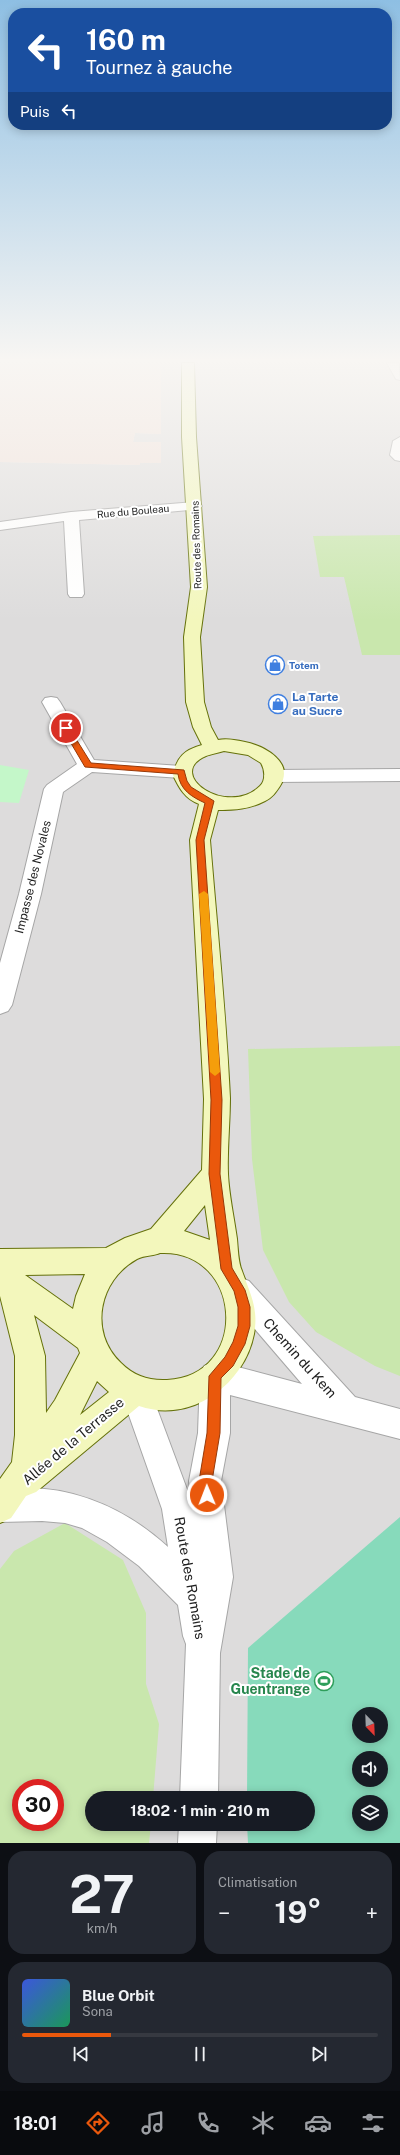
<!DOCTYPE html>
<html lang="fr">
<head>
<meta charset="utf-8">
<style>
	body { margin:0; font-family:"Public Sans",sans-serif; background:#242831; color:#f1f3f6; height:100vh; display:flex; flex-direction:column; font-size:15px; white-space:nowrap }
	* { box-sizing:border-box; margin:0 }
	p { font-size:13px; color:#9ea1a6 }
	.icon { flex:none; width:22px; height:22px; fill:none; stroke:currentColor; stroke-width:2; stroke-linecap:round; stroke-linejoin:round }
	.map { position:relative; height:1843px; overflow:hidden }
	.side { display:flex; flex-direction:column; gap:8px; padding:8px; background:#0d0f14; flex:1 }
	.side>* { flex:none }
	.banner { position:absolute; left:8px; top:8px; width:384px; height:122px; border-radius:16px; box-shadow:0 2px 10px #0003; background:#1a4fa0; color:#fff; overflow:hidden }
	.needle { width:26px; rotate:157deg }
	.buttons { position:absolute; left:352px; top:1707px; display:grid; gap:8px }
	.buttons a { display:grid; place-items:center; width:36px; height:36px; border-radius:50%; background:#171b24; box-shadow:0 2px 10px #0003; font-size:20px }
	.speed { position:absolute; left:12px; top:1779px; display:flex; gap:8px; font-size:20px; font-weight:700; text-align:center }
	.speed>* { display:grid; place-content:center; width:52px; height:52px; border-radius:50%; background:#171b24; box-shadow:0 2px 10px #0003; line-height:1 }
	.speed .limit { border:6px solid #d22; background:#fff; color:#111 }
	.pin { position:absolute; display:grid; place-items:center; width:34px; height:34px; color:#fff; margin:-17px; border:2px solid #fff; border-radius:50%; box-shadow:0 1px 4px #0007 }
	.me { position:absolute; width:44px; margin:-22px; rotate:359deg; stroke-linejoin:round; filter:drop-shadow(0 0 3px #0008) }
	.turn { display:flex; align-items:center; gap:14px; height:84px; padding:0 12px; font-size:18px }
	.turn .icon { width:52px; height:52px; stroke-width:2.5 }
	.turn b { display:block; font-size:28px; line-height:34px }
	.then { display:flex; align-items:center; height:38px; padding:0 12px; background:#0003; gap:8px; font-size:15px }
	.big { font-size:30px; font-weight:700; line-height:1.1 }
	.side .tile { flex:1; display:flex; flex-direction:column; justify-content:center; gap:6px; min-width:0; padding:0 14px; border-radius:16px; background:#242831 }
	.side .dial { align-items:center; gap:0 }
	.dial b { font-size:52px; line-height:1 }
	.song { display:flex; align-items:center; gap:12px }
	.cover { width:48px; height:48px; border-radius:6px; background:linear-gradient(135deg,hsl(230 70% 55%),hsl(150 70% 35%)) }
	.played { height:4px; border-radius:2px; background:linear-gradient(90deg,#ea580c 25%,#363941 25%) }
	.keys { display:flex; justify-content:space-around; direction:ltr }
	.heat { display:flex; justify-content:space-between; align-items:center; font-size:22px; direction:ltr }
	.side .tiles { flex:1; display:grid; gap:8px; grid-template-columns:1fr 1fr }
	.tile:last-child { grid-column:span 2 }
	.trip { position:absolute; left:85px; top:1791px; width:230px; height:40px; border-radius:20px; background:#171b24; box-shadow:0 2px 10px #0003; font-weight:700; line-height:40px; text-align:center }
	.tabs { display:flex; height:64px; justify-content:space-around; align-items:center; background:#090b0e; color:#9ea1a6 }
	.tabs .icon { width:28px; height:28px }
	.tabs .current { color:#ea580c }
	.tabs b { font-size:18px; color:#f1f3f6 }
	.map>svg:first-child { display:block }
	.residential { fill:#dddcdc; fill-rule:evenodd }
	.military { fill:#f0e0d9 }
	.grass { fill:#c9e7ad; fill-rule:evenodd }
	.park { fill:#c4f7c9 }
	.pitch { fill:#87dabb; fill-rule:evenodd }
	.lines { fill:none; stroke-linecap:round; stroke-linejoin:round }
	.street-casing { stroke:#a6a6a6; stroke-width:2 }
	.secondary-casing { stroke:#65710a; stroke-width:2 }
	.street { fill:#fff; fill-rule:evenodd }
	.secondary { fill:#f3f7bc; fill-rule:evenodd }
	.route { fill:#ea580c; stroke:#983908 }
	.slow { fill:#f59e0b }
	.labels { text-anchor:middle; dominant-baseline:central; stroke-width:4; stroke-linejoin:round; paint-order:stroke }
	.far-street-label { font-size:10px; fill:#1f1f1f; stroke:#fff }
	.far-shop-label { font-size:10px; font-weight:bold; fill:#366cbe; stroke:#fff; text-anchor:start }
	.shop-label { font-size:12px; font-weight:bold; fill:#366cbe; stroke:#fff; text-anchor:start }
	.street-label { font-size:12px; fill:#1f1f1f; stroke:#fff }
	.near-street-label { font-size:14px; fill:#1f1f1f; stroke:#fff }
	.near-leisure-label { font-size:14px; font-weight:bold; fill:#27864d; stroke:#fff; text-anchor:end }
</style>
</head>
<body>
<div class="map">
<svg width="400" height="1843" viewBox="0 0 400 1843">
	<rect width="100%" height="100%" fill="#efece5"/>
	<path class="residential" d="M161 363H400V1843H0V462L139 465 133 442 135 433 161 434ZM359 1714H381V1736H359ZM359 1758H381V1780H359ZM21 1788H55V1822H21ZM92 1798H308V1824H92ZM359 1802H381V1824H359Z"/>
	<path class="military" d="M0 363H161V434L135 433 133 442H161V463H140V465L0 462Z"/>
	<path class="grass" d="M400 535V655H362L344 577H320L313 536Z
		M400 1046V1376L375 1366 316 1332 289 1302 263 1250 252 1159 248 1049Z
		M65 1523 123 1560 146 1613V1684L159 1724 153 1798H92V1824H151L149 1843H0V1569L14 1551ZM21 1788H55V1822H21Z"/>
	<path class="park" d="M0 765 29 770 19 803 0 802Z"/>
	<path class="pitch" d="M400 1517V1843H248L247 1824H308V1798H247L248 1648ZM359 1714H381V1736H359ZM359 1758H381V1780H359ZM359 1802H381V1824H359Z"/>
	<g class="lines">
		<g class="street-casing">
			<path id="street" d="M387 363H399L400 380 396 379Z
				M400 437V461L395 460 390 455 393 441Z
				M195 502 200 503 202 506 200 509 79 520 84 594 82 597H70L68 594 64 521 0 530V522L71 512Z
				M51 697 57 698 60 702 94 760 181 766 188 768 191 772 188 776 181 778 92 772 63 792 41 894 12 1005 8 1011 0 1014V963L19 894 44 789 47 785 77 764 42 702 45 698Z
				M400 769V781L274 782 267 780 264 776 267 772 274 770Z
				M239 1277 249 1281 355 1397 400 1409V1439L230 1395V1433L221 1481 233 1577 220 1653 218 1798H180L186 1644 183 1636 178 1605 139 1566 107 1542 82 1528 65 1523 42 1521 0 1522V1490C63 1481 122 1505 168 1547L162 1509 120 1390 124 1379 135 1375 146 1379 191 1500 189 1481 198 1433 200 1376 204 1366 215 1361 302 1384 229 1299 225 1290 229 1281Z
				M179 1824H217L216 1843H178Z"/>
		</g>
		<g class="secondary-casing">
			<path id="secondary" d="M182 363H194L196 437 207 587 200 637 204 702 211 727 218 740C227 738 236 740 245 742 264 746 295 762 280 786 276 792 272 798 265 801 250 809 234 810 218 810L210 840C217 926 226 1012 230 1098 230 1123 227 1149 228 1174 229 1195 234 1217 237 1239 238 1249 238 1262 242 1271 250 1293 259 1309 254 1334 244 1385 191 1424 139 1406L36 1492 26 1496 11 1518 0 1523V1479L12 1462 15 1435V1356L0 1296V1249L106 1248 125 1238 151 1229 202 1170 204 1099 190 840 199 804C185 799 179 788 173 775 177 757 184 750 202 745L193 727 186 702 184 637 191 587 182 437ZM224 751 248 755 261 763C265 770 266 780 260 786 227 818 164 774 206 756 211 754 218 753 224 751ZM205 1205 210 1240 184 1231ZM160 1253C243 1249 251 1376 167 1380 149 1381 134 1376 121 1363 88 1332 99 1280 137 1259 145 1255 153 1256 160 1253ZM85 1274 76 1296 73 1309 25 1275ZM34 1315 78 1348 80 1353 55 1400 46 1413 45 1356ZM97 1381 109 1392 80 1415Z"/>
		</g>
		<use href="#street" class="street"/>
		<use href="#secondary" class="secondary"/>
	</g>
	<linearGradient id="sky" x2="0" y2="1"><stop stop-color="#8ebfe3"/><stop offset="0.58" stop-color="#f8f6f3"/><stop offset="1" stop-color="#f8f6f3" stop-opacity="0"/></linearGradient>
	<rect width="400" height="621" fill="url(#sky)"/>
	<path class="route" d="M63 726H68L91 763 184 770 187 781 191 787 214 801 204 840 222 1100 220 1174 232 1268 245 1290 250 1307V1326L245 1344 233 1366 221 1378 220 1433 212 1481 213 1495 212 1500 207 1502 202 1500 199 1481 207 1433 209 1376 225 1357 233 1342 238 1326V1307L234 1291 221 1269 209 1174 211 1100 196 840 205 803C192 797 180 790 178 774L85 767 62 728Z"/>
	<path class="slow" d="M204 891 208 894 220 1072 215 1076 210 1072 199 894Z"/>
	<defs>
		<g id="shop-ring" transform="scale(1)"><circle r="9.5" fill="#fff" stroke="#3f7fe0" stroke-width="1.5"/><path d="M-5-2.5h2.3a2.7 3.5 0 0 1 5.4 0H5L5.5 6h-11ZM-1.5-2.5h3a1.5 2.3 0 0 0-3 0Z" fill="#3f7fe0"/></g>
		<g id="stadium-ring" transform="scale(1)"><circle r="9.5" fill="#fff" stroke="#2e9e5b" stroke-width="1.5"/><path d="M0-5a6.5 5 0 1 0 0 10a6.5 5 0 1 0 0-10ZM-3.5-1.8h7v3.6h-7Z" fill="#2e9e5b"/></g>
	</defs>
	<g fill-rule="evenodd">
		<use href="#shop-ring" x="275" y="665"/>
		<use href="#shop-ring" x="278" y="704"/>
		<use href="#stadium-ring" x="324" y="1681"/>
	</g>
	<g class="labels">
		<g class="far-street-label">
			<text transform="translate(133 511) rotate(-5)">Rue du Bouleau</text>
			<text transform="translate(196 545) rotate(-92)">Route des Romains</text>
		</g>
		<g class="far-shop-label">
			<text x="289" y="665">Totem</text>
		</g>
		<g class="shop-label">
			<text x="292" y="697">La Tarte<tspan x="292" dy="14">au Sucre</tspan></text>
		</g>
		<g class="street-label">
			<text transform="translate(33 877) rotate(-76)">Impasse des Novales</text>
		</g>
		<g class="near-street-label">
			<text transform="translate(300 1358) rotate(48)">Chemin du Kem</text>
			<text transform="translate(73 1441) rotate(-40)">Allée de la Terrasse</text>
			<text transform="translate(190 1578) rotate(80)">Route des Romains</text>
		</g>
		<g class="near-leisure-label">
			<text x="310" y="1673">Stade de<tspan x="310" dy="16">Guentrange</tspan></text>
		</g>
	</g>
</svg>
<div class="buttons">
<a><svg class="needle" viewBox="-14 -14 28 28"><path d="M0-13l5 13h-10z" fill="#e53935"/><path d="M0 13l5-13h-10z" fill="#9ea1a6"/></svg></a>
<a><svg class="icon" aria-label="sound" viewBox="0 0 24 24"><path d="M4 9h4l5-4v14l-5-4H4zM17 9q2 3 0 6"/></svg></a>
<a><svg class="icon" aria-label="layers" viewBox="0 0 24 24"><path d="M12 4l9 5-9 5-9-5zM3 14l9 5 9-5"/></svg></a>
</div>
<div class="speed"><div class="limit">30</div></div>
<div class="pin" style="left:66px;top:728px;background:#d93025"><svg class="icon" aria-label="arrive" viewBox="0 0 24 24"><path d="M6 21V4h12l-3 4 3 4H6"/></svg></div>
<svg class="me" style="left:207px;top:1495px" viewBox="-20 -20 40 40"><circle r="17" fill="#ea580c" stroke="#fff" stroke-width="3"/><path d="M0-11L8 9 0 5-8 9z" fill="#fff"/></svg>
<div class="trip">18:02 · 1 min · 210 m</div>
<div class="banner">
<div class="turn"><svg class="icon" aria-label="left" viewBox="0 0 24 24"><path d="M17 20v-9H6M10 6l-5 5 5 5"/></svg><div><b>160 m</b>Tournez à gauche</div></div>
<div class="then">Puis<svg class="icon" aria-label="left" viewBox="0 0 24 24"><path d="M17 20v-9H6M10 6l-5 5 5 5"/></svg></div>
</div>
</div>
<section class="side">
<div class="tiles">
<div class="tile dial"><b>27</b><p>km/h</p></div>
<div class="tile"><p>Climatisation</p>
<div class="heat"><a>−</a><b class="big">19°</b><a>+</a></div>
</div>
<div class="tile">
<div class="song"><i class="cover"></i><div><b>Blue Orbit</b><p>Sona</p></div></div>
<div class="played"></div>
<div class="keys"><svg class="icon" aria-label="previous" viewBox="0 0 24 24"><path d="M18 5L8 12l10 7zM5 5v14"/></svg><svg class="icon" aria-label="pause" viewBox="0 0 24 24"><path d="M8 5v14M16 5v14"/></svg><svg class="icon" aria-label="next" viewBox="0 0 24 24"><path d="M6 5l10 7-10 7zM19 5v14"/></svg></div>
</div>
</div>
</section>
<nav class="tabs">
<b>18:01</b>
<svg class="icon current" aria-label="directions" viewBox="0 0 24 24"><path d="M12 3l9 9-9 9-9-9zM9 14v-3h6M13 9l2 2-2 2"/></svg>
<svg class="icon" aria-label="music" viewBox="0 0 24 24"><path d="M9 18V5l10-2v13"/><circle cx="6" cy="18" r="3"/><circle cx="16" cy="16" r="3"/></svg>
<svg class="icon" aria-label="phone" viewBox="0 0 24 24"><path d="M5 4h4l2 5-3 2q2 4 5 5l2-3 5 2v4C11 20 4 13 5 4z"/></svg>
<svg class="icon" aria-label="climate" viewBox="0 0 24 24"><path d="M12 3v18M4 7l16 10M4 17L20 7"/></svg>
<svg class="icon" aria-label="car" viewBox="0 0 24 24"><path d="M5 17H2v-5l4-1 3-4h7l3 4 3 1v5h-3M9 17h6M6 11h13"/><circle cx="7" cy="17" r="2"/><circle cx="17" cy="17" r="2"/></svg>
<svg class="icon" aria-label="filters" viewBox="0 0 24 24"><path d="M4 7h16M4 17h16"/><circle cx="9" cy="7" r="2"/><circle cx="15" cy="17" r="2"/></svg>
</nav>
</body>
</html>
